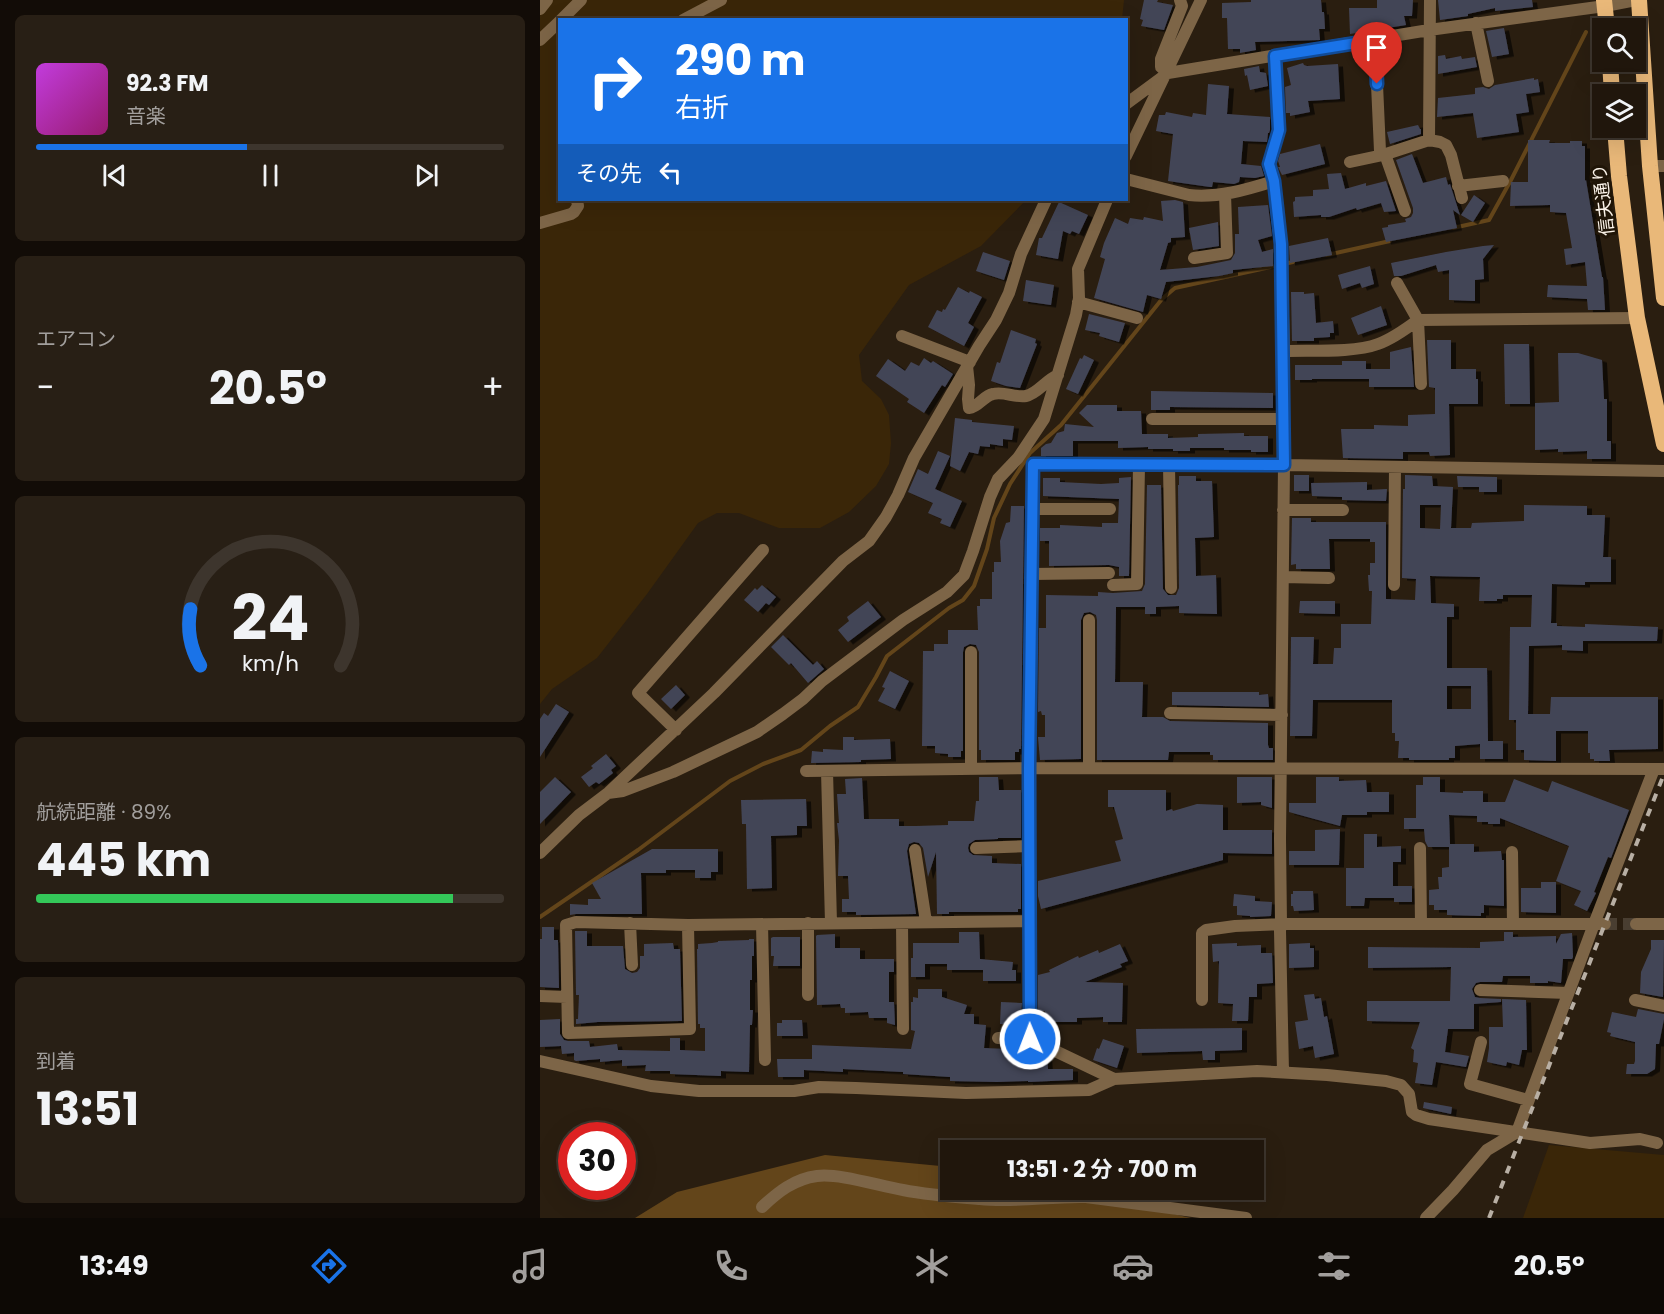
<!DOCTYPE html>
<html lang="ja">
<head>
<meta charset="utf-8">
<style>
	body { margin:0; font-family:Poppins,"Noto Sans JP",sans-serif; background:#281f15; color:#f1f3f6; height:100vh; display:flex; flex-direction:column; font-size:22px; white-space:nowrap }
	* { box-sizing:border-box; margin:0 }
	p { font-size:20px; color:#a29f9d }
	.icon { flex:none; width:33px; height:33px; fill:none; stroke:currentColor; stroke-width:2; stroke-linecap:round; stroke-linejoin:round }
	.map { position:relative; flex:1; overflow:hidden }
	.panel { display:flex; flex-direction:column; gap:15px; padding:15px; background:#120c07; width:540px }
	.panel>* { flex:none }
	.hud { position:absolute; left:18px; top:18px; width:570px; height:183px; border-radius:0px; box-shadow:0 6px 24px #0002,0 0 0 2px #3d352d; background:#1a73e8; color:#fff; overflow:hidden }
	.buttons { position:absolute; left:1052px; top:18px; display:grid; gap:12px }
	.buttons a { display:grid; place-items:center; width:54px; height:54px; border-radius:0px; background:#20160c; box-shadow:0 6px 24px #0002,0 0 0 2px #3d352d; font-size:30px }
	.speed { position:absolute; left:18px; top:1122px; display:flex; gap:12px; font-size:30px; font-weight:700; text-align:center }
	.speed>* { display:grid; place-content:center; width:78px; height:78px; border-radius:50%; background:#20160c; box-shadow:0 6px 24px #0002,0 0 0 2px #3d352d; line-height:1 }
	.speed .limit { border:9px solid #d22; background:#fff; color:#111 }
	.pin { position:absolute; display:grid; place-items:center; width:51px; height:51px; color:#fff; margin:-62px -26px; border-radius:50% 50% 50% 0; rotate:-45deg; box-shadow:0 0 6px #0007 }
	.pin .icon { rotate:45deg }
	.me { position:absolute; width:66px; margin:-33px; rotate:359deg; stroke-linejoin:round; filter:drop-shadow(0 0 4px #0008) }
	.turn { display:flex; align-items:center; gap:21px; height:126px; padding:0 18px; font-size:27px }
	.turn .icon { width:78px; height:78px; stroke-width:2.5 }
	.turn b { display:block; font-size:42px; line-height:51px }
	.then { display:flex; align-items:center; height:57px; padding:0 18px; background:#0003; gap:12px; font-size:22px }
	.big { font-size:45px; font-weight:700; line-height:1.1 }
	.panel .widget { flex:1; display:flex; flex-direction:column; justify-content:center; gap:9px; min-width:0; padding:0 21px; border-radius:9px; background:#281f15 }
	.panel .dial { align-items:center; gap:0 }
	.dial svg { height:156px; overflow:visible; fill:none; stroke:#3d352d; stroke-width:7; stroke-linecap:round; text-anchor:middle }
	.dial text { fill:#f1f3f6; stroke:none }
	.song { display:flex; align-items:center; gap:18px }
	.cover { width:72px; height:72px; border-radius:9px; background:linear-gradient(135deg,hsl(290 70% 55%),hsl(320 70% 35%)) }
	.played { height:6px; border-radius:3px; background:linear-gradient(90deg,#1a73e8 45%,#3d352d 45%) }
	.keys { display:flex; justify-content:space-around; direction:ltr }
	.heat { display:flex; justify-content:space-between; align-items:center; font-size:33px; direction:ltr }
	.charge { height:9px; border-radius:4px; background:linear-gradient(90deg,#34c759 89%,#3d352d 0) }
	.trip { position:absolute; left:400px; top:1140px; width:324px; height:60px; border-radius:0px; background:#20160c; box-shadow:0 6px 24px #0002,0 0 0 2px #3d352d; font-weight:700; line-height:60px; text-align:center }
	.tab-bar { display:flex; height:96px; justify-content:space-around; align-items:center; background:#0d0905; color:#a29f9d }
	.tab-bar .icon { width:42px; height:42px }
	.tab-bar .current { color:#1a73e8 }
	.tab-bar b { font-size:27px; color:#f1f3f6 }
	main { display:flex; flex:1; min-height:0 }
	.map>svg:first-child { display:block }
	.green { fill:#3a2608 }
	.water { fill:#63451a }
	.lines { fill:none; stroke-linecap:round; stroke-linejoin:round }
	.stream { stroke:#63451a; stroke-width:4 }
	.building { fill:#434557; fill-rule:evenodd; filter:url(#shadow) }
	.minor-tunnel { stroke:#493e31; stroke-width:12; stroke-dasharray:12 6; stroke-linecap:butt }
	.minor { stroke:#7d6547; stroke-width:12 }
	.trunk { stroke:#e9b879; stroke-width:16 }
	.rail { stroke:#b8afa4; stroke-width:4; stroke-dasharray:8 8; stroke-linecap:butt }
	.route-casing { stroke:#114b97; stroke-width:15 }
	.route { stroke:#1a73e8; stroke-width:10 }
	.labels { text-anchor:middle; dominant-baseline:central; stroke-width:6; stroke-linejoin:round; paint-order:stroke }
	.street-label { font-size:18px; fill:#fbf3e9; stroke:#201507 }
</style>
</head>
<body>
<main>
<section class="panel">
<div class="widget">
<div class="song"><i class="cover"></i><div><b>92.3 FM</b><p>音楽</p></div></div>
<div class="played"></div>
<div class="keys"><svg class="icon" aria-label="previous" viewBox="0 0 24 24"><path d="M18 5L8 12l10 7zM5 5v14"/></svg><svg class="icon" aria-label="pause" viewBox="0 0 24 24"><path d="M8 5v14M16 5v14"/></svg><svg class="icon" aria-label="next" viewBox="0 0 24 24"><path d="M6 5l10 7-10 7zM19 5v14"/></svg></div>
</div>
<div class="widget"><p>エアコン</p>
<div class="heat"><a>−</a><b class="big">20.5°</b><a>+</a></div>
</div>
<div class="widget dial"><svg viewBox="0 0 100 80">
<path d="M14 69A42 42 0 1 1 86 69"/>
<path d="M14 69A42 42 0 0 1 9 40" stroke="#1a73e8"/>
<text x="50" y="56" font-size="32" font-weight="700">24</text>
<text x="50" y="72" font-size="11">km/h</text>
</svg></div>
<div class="widget"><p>航続距離 · 89%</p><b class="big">445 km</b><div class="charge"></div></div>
<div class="widget"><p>到着</p><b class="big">13:51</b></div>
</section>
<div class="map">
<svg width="1124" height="1218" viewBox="0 0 1124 1218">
	<defs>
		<filter id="shadow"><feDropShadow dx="5" dy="2.5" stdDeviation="0" flood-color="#0009"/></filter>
	</defs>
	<rect width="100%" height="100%" fill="#2a1e10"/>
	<path class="green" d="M0 0H584L582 20H20V200H486L441 246 369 285 319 355 322 381 341 399 349 415 351 443 349 464 336 486 309 512 280 528H239L199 513H177L158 523 107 594 57 658 12 689 0 704Z
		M1009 1145 1124 1155V1218H983Z"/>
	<path class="water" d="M285 1155 411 1167V1190H527L651 1218H95L137 1192Z"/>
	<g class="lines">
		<path class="stream" d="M913 228 949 220 971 180 1046 32
			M787 255 850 241
			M0 917 98 850 190 781 223 764 261 750 290 726 318 707 336 677 347 656 409 608 423 600 434 586 447 549 454 518 470 484 490 453 521 425 622 299 635 288 753 262"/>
	</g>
	<path class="building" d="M604 0H618L617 2 633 5 624 30 601 26 603 20 600 19Z
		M711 0H781L782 12H784L785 29H779L780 40 715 42 716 50 700 53V49H688L687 18H682V3L711 2Z
		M837 0H873L872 16H864L866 25 810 34 809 8H837Z
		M898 0H992L993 7 955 11V8L928 14V16L900 20Z
		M964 28 969 54 952 57 946 31Z
		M905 55 906 59 921 56 922 59 935 57 937 67 898 74V56Z
		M763 63 764 65 767 66 798 64 800 99 768 101 770 112 750 116V113H746L745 87 751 85 747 68Z
		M719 66 720 72 726 73 728 86 710 90 707 75 705 76 704 69Z
		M994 78V80L998 79 1000 92 986 94 989 112 976 114 979 132 937 138 933 113 897 117 898 98 935 94V88L943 87 949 89 955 85Z
		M668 84 689 86 687 114 730 117V130L729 133H728L727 142 703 141 701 164 721 166 724 176 715 178 700 177 699 182 694 184 673 182 672 187H670L628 181 633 134 616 131 619 115H625L626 112 652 117 653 113 666 115Z
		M878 125 880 129H881V134L850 144 847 132Z
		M988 140H1010L1009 143H1030V141H1042V146H1045V181L1046 180 1062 277H1063L1065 310H1048L1047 299 1007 297 1008 285 1047 286 1045 262 1026 265 1024 249 1032 248 1026 213 1010 212V205L970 206 971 182H988Z
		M780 144 785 164 742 175 738 167H740L738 161 740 154Z
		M872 154 883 183 906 177 908 185 910 184 920 215 913 210 917 228 846 242 842 228 848 227V225L866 222 865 219 871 217 873 213V208L856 160Z
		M801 173 805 189 826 183V186L846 181 856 211 844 212 841 203 817 210 816 208 789 217H781V215L754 217 753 202 755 201V197L773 196V190L789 189 787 174Z
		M934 195 945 203 933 222 921 215Z
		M635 200 643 202 645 237 631 238V242L628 243 620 270 657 267 691 260 695 253V234H699L698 207 728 205 732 236 718 240 722 252 733 249V266L693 270V273L679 276 626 282 621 299 607 295 603 312 554 298 565 259 560 257 564 243 575 218 588 224 590 218 603 220 604 217 623 221 621 201Z
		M519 202 548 215 539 234 532 231 530 234 523 231 518 259 496 255 499 238H502Z
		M678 222 679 246 653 250 649 228Z
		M788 238 792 255 750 263 749 246Z
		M954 245 943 259 944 279 935 280V301L909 300V270L898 272 896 265 861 276H854L851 263 906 252 943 246Z
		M443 252 470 261 464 280 436 271Z
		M830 266 834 284 822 288 820 283 802 289 798 275Z
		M486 280 514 285 511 305 483 301Z
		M418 287 429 293 430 291 442 297 428 323 434 327 424 346 388 327 397 310 402 312 403 309 405 310Z
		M751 292H764V294L774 293 776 323 793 321 794 333H790V337L774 338V341H752Z
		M841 306 847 325 818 335 811 318Z
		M549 314 585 323 579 342 559 336 560 333 545 330Z
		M471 330 496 339 495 343 497 344 480 388 466 386 451 381 457 362 460 363Z
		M887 340H911V369H936V379H938V404H909L910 455 890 456 889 452H863V459L803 458 801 429H834V425L868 426V415L895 414V388L889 387Z
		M964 344H989L990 404H965Z
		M871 347 874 387H829V379H772V380H755V365H802V361H826V369H850V352Z
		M1018 353H1038L1062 360 1064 399H1067V441H1071V459H1047V451L1018 452V449L995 450V403L1019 402Z
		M544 355 554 360 538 394 526 389 540 358 542 359Z
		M384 358 391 363 393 361 413 374 405 387 402 385 384 413 367 402 369 399 336 376 348 359 365 371 371 362 379 366Z
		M611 391 733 393V408L630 407V410H611Z
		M547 405H577V411H601L602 434H628V438L658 437V434L704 433V436H728V452H711V450H684V448H650V451H633V449H608V447L578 448V441H533V456H501V448L506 444 511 443 517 433 524 431 525 424 554 427 539 413Z
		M415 418 432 420V422L474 426 472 440 463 439V446L450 444V447L440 446 438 454 429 452 420 471 410 466Z
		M398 451 410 456 395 489 422 501 410 527 400 523 402 519 388 513 393 503 368 492 378 469 388 474Z
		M754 475H769V491H754Z
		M865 475 892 476 893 486 913 487 911 528H931L932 523 984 521V505L1047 506V515H1065L1063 557H1071V582H1045V585L1012 584 1011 623H1017V626L1045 627V624L1118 627 1117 641H1043V651L1022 650V645L989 646 988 714H1010L1011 697H1118V749L1069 750 1070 761H1054V759H1050V753H1048V731H1016V761L984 760V750H976V720H969L970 627H991L992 595H963V599H957V601H939L940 577 890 576 891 603 914 604V617H907V668H947L948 741H963V759H940V744L915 746V758H909V760H869V758H858L859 741H855V733H852V700H773L772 736H750L751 637H774L773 664H793L794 648H801V624H831L832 591H829L828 575H830V563H835V542H830V539H789L790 569H756V564L751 565 752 518H771V522H846V599L875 600 876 579 862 578 863 489H865ZM880 505H901L900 529 880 528ZM907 686H931V709H907Z
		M639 476H656V481H672L674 537 655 538 656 576 676 575 677 614 639 613V606L616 607V614H605V607H576L575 682H603L602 717H623L630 721 728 723V745L729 748H733V760H673V755H670V752H629L628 760H557V620L556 615 550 612 544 613 541 620V759L500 760 498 737H505V715H502L501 711 498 712 499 628H506V595L558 596V592L573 593 602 591 605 584 607 485H621L623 589 628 595H636L639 588 638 485H639Z
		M917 476 957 477V492H939V487H918Z
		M591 477 589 576H579V567L569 565 509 566V541H500V528H520V525L562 527V523H578L579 499 503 496V478H520V482L561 484 579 483V478Z
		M827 482V490L847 489 846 501 802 500V497L772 496 771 483Z
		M471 506H484L481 749H479V752H475V760H441V750H439V652L436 645 430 644 424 647 423 652V751H421V757H408V754L395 753V746H382L383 651H394V644H408V630H438L437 606H440V599H452V572H454V562H461L460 541 466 523 470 522Z
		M222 585 236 597 229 605 226 603 218 612 204 600 215 588 217 590Z
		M328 601 341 617 308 642 298 630 309 621 307 617Z
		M760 601H795V614L759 613Z
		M243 635 273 665 277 661 284 669 268 683 251 663 249 665 231 647Z
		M350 671 369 681 355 709 338 701 345 688 342 687Z
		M136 685 145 695 131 709 121 699Z
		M632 692H719V695L728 694 729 707 632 705Z
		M16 704 29 712 0 757V719L4 713 8 716Z
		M303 737H314V740L350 739 351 759 321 760V762L271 763 272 751 283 752V749L303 750Z
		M66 754 76 766 71 770 73 773 59 784 56 782 49 787 41 777 53 768 51 766Z
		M15 777 31 792 0 824V792Z
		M439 777H458L459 790H481V838H458V839L435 840 429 844 428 848 429 852 433 855 452 856V863L481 864V909H478V912H409V914H397L396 852 388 877 383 848 379 843 374 842 369 844 367 851 376 914 316 915V912H302V899H309L308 876H298L299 840 297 823H299L297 794H306L305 779 322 778 324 819H359V826H376L408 825V821H434L436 801H439Z
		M697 777H732V808L721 805V802L697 803Z
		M776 777H799V781L826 780 827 792H849V812H827V815H802L800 826 749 812V803H776Z
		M883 777H900V792L923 793V791H943V802H965L974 779 1008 792 1012 781 1089 810 1071 858 1068 857 1054 892 1056 893 1047 911 1034 905 1041 891 1016 881 1029 846 960 818V824H948V822H937V816L909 815 910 844H934V852L961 851 962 860H964V906L944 905V913H941V916L907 915V910H894V905H889V890L899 889 898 877H902V868L909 867V847H888L885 841 884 829H864V818H876V785H883Z
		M568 790H626V811L632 809 633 811 657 804 683 805V830H732V854L683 853V860L501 909 498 896V881L581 861 575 841 583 839 574 807H568Z
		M266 799 267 826H257V835L231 836 232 888 207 889 206 824H202L201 800Z
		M800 829 799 865H749V851H775V830Z
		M824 834H837V847L861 846V862H853V886H872V902H854V898H825L824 906H806V868H824Z
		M112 849H178V872H171V878H155V870H126V873H101L102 914H36L30 915V904L48 905V899H61L52 883Z
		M1001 882H1016V913L981 912V888H1001Z
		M753 891H773L774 910 754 911 753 906H751V894H753Z
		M694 894 715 896V901L732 902 731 916 710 917V916L697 915V906H693Z
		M2 927H14V940H18L19 988 0 987V939H2Z
		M35 931H47V946H83L85 969 92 973 97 972 100 968V956H104V944L133 943 134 949H140L142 1021 58 1022 36 1024V1019H38L39 995H36Z
		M419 932H439L440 959 473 962 472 970H476V981H443V970H407V964H385V977H371V958H373V943H419Z
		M964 932H973V937L1016 936V944L1021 934 1032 933 1033 957 1032 959H1023L1021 983 1008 981V983H990V976H963L962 982H940L936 983 932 989 935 997 940 998 961 999V1002L934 1004V1029H908L905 1052 929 1056 926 1067 896 1062 892 1085 875 1083 878 1063 873 1062 874 1050 871 1048 880 1022 827 1021V1001H910L911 967 828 968V947L940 948V942L964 941Z
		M295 934V948H320V959H354V972H349V1002H354L355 1025 347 1023V1018H329L328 1012 305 1013V1008H301L300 1004 277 1005 276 936 277 935Z
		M233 937H260V966H233L234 956H231V938Z
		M209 939H214V956H212V980H210V1010H213L212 1025H210L209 1072 181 1071V1076L130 1074V1071H105L106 1065 82 1066V1060L60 1062V1059L36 1061 34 1060V1053L22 1054 21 1046 0 1047V1020L20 1019V1034L24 1040 28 1041H49L50 1047 77 1044 78 1050 130 1051V1038H140V1050L165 1051V1028H160V1024H158L157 949H158V944L172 943 178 942V941L209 940Z
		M1111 940H1124L1123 997 1100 993 1101 972 1111 949Z
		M697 943V946L721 945V953H732L733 983 717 984V997H709L708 1021H692L693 1004 678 1003 679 961 673 962 672 944Z
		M770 943V948H774V967L749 968V944Z
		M580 944 588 961 580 964 582 967 545 982 583 983 582 1022H563V1017L537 1018V1022H506L505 1011H498V975L510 972 509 970 538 956 539 958 558 950 559 953Z
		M378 989H402V997L427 1005 424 1014H434V1024L446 1025 444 1048 469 1049V1051H495L507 1056 508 1069H533V1080L488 1082V1081L457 1082 410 1081V1077L363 1074V1072L303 1069V1072L264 1070V1077H238L237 1059H272V1045L371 1049 375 1031 371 1030V1002H373V997L378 998Z
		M774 994 775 999 781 998 784 1017 787 1016 794 1054 775 1058 773 1046 759 1049 755 1022 768 1020 764 995Z
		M962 999 986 1000 987 1050H982L979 1065 967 1062 966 1066 947 1062 949 1048V1027H963Z
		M461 1002 482 1003 480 1025 460 1024Z
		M1098 1009 1124 1014V1019L1119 1044H1116L1115 1069 1107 1074H1086L1087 1064H1094L1095 1061V1042L1070 1036 1071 1033 1067 1032 1072 1012 1096 1017Z
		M242 1020H262L263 1036H237V1023H242Z
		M702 1028V1050L675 1051V1060H663L662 1051 597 1053 596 1029Z
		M563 1039 584 1046 577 1068 553 1060 557 1048 559 1049Z
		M884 1102 912 1107 911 1114 883 1108Z"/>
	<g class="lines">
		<path class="minor-tunnel" d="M1065 924H1096"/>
		<path class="minor" d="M0 9 7 0
			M21 20 41 0
			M143 20 181 0
			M936 23 948 81
			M0 40 20 21
			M835 40 840 151 846 157 865 211
			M735 56 739 130 729 164 734 181 741 244 744 351V465L740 839 741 924 740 931 743 1072
			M628 73 621 67V59L642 6 640 0
			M586 104 628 73 889 30 1065 6 1096 0
			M889 140 890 0
			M586 156 661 0
			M810 162 843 155 889 140 900 142 906 145 911 155 922 198
			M1110 166H1124
			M586 179 649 195C678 198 706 190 734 181
			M918 186 963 181
			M0 223 31 214 34 212 38 206 37 200
			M654 258 687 253 685 194
			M857 283 878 320 1097 318
			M538 302 597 318
			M878 320 881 384
			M362 336 430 362
			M744 351C770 350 814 353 838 344 852 339 866 329 878 320
			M427 366 429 385 428 399 429 408C439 407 443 396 453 394 464 391 475 398 486 396 497 394 506 380 518 375
			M612 419H744
			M629 465 631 588
			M493 509H570
			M743 510H803
			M492 574 569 573
			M743 577 789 578
			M573 585 597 584 599 465
			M854 585 855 467
			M431 652V769
			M630 713 742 715
			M136 730 98 693 223 550
			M549 768V620
			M266 771 489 768 1124 769
			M287 771 291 923
			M69 792 174 693 303 561 329 541 346 517 358 495 374 458 439 346 456 320 469 293 481 254 506 200
			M436 848 489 846
			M880 848 881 924
			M375 850 386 922
			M972 852 973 924
			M0 853 39 815 68 793 83 791 133 772 217 732 243 714 263 699 282 681 363 620 407 592 424 575 433 551 450 497 458 479 478 458 504 419 536 315 539 298 538 269 567 200
			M90 923 92 965
			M268 923V995
			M362 923 363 1029
			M222 924 225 1060
			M1096 924H1124
			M148 925 150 1029 28 1033 26 925 36 922 148 925 489 921
			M940 990 1028 993
			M0 996 27 997
			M662 1000V933L666 930 695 926 741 924H1065
			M1095 1000 1124 1006
			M458 1038 490 1039
			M941 1042 930 1084 988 1100
			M0 1061 111 1086 159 1091H254L279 1087 316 1088 426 1093 549 1090 574 1079
			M1117 1143 1100 1139 1050 1143 889 1119 876 1115 872 1112 869 1094 861 1085 846 1081 787 1075 717 1071 574 1079 490 1039 489 768 493 464 744 465 1124 471
			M222 1207C238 1192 254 1179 277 1176 299 1173 339 1186 363 1190 388 1195 415 1197 440 1199 475 1203 510 1196 546 1197L706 1218
			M886 1218 913 1190 947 1150 977 1132 1054 924 1114 769"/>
		<path class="trunk" d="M1064 0 1067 28
			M1099 0 1110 166 1124 298
			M1070 62 1072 94
			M1075 128 1079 176 1097 318 1124 444"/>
		<path class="rail" d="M949 1218 1124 774"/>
	</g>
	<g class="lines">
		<g class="route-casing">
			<path id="route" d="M490 1039 489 768 493 464 744 465 741 244 734 181 729 164 739 130 735 56 835 40 837 84"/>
		</g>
		<use href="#route" class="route"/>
	</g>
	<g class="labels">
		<g class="street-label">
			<text transform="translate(1063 200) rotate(-97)">信夫通り</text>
		</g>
	</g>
</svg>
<div class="buttons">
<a><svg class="icon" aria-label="search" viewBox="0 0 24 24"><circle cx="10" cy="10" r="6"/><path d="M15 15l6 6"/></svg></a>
<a><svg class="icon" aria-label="layers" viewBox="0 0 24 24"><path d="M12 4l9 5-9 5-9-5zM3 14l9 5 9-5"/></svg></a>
</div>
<div class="speed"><div class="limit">30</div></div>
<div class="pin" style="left:837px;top:84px;background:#d93025"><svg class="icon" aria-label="arrive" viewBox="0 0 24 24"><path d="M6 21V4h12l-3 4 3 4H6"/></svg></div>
<svg class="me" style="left:490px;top:1039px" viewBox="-20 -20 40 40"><circle r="17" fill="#1a73e8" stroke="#fff" stroke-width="3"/><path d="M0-11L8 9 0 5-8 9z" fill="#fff"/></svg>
<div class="trip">13:51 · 2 分 · 700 m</div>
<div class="hud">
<div class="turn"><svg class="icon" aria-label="right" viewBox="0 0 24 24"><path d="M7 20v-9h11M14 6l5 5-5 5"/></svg><div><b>290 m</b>右折</div></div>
<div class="then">その先<svg class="icon" aria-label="left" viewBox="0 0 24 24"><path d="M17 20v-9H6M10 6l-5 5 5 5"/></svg></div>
</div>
</div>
</main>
<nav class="tab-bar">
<b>13:49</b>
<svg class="icon current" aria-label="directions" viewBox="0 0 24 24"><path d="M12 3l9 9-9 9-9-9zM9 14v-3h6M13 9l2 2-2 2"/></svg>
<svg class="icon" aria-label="music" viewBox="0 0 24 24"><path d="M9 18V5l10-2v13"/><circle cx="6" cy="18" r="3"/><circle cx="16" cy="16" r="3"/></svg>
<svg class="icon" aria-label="phone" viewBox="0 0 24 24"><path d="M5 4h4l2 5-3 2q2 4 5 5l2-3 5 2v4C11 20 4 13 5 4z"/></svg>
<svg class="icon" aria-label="climate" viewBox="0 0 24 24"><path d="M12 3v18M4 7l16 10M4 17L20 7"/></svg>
<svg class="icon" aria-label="car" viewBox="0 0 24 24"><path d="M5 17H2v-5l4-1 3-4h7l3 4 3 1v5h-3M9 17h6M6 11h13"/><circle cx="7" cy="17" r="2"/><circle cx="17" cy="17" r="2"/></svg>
<svg class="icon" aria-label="filters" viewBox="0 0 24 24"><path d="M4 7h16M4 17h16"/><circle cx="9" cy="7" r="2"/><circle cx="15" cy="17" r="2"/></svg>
<b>20.5°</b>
</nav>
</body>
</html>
